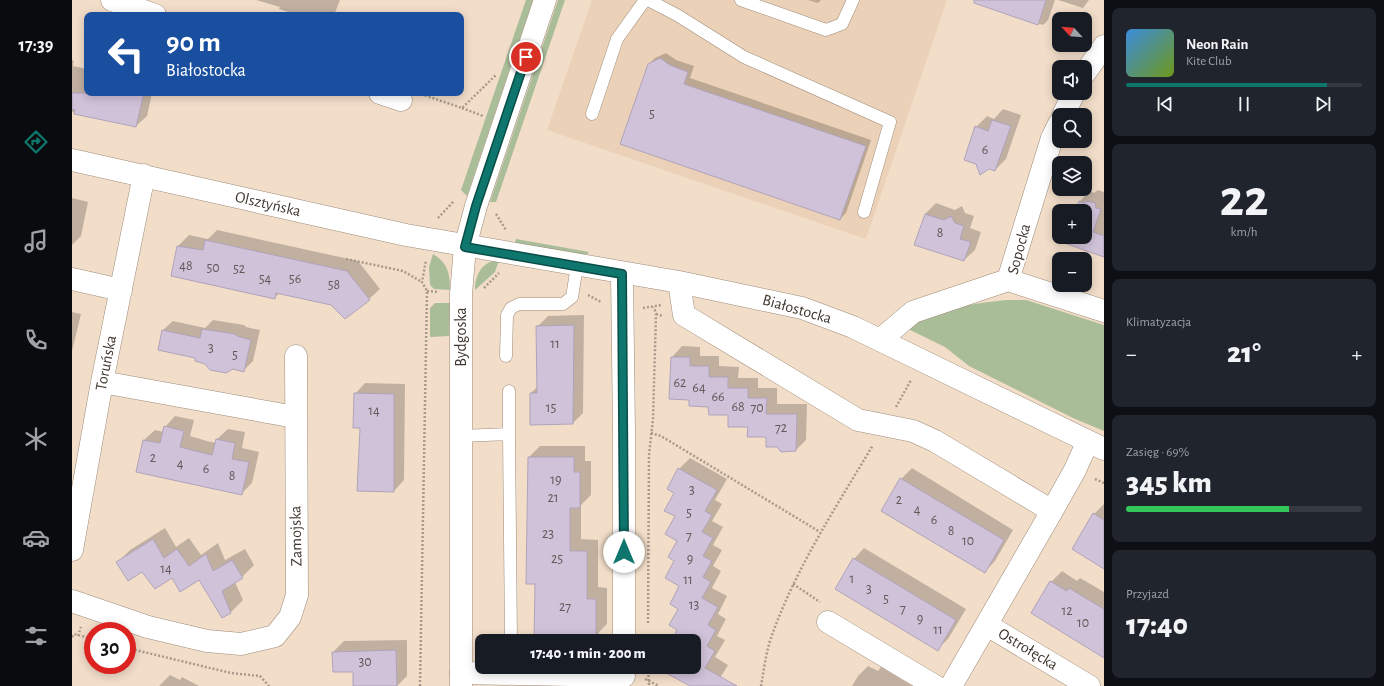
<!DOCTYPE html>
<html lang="pl">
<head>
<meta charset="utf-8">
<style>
	body { margin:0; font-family:"Alegreya Sans",sans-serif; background:#20242c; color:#f1f3f6; height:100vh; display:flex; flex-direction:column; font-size:15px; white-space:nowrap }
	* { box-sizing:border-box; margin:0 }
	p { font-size:13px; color:#9ea1a6 }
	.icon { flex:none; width:22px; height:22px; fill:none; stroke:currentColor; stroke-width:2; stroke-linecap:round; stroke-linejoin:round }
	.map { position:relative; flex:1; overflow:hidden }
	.panel { display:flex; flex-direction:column; gap:8px; padding:8px; background:#0d0f14; width:280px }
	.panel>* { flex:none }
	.hud { position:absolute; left:12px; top:12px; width:380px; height:84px; border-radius:8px; box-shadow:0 2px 10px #0003; background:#1a4fa0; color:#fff; overflow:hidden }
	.needle { width:26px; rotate:296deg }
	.controls { position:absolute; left:980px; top:12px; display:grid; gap:8px }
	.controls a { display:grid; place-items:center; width:40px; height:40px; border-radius:8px; background:#171b24; box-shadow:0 2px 10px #0003; font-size:20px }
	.speed { position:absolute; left:12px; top:622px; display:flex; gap:8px; font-size:20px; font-weight:700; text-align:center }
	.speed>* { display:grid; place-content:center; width:52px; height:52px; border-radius:50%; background:#171b24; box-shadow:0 2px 10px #0003; line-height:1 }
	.speed .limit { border:6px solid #d22; background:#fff; color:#111 }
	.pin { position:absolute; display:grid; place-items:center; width:34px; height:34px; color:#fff; margin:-17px; border:2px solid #fff; border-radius:50%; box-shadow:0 1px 4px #0007 }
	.me { position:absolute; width:44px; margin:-22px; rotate:0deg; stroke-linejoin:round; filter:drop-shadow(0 0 3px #0008) }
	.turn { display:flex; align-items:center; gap:14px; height:84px; padding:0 16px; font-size:18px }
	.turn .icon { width:52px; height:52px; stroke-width:2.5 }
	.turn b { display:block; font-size:28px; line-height:34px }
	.big { font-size:30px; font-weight:800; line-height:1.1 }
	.panel .card { flex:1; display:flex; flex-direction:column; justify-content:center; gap:6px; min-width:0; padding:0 14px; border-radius:8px; background:#20242c }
	.panel .dial { align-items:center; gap:0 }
	.dial b { font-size:52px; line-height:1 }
	.song { display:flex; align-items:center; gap:12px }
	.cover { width:48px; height:48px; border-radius:6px; background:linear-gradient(135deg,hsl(210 70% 55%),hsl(80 70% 35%)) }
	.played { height:4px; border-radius:2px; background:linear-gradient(90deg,#0f766e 85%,#363941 85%) }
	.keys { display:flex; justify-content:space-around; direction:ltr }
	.heat { display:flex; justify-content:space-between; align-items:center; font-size:22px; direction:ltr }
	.charge { height:6px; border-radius:3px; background:linear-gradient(90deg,#34c759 69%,#363941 0) }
	.trip { position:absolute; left:403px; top:634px; width:226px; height:40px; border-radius:8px; background:#171b24; box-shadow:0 2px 10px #0003; font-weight:800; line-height:40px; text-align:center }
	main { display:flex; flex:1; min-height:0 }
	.dock { display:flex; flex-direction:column; width:72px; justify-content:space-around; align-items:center; background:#090b0e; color:#9ea1a6 }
	.dock .icon { width:28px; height:28px }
	.dock .active { color:#0f766e }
	.dock b { font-size:18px; color:#f1f3f6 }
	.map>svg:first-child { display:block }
	.built { fill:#ebd1b7 }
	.green { fill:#a9bd99 }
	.shadow { fill:#0003 }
	.building { fill:#d0c2d9; stroke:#b0a3b9 }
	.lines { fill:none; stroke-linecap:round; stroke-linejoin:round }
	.service-casing { stroke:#9d8b78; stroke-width:13 }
	.minor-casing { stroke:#9d8b78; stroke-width:23 }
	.tertiary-casing { stroke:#9d8b78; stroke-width:23 }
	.path { stroke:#a9998a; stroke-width:2.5; stroke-dasharray:2 2; stroke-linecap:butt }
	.service { stroke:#fff; stroke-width:12 }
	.minor { stroke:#fff; stroke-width:22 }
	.tertiary { stroke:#fff; stroke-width:22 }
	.route-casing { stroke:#0a4d48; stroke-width:10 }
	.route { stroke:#0f766e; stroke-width:7 }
	.labels { text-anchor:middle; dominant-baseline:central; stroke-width:3.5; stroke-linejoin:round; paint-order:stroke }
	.number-label { font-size:14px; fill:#625959 }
	.street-label { font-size:16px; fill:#3e362e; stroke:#fff }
</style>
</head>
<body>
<main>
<nav class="dock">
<b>17:39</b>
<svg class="icon active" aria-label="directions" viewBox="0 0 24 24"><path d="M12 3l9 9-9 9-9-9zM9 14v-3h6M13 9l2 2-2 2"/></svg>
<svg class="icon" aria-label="music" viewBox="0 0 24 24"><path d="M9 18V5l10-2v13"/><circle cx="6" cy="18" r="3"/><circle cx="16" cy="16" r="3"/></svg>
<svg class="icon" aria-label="phone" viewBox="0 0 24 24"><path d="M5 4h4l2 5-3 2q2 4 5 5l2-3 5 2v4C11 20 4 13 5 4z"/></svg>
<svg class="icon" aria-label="climate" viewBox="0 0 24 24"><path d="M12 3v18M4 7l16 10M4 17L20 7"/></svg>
<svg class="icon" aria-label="car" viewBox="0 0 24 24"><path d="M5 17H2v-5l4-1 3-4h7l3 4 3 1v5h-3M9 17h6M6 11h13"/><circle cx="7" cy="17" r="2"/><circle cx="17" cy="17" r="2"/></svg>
<svg class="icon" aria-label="filters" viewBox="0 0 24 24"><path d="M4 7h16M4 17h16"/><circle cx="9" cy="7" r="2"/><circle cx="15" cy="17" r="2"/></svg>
</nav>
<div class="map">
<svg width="1032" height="686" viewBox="0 0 1032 686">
	<rect width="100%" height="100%" fill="#f2ddc9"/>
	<path class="built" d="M520 0H875L794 239 475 130Z"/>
	<path class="green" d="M454 0H461L395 196 389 190Z
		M486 0H493L424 202H418Z
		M444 239 517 252 512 258 442 246Z
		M361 254C376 263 378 274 378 290L362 289 358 285 357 267Z
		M427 260 423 272 403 290C403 275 410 261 427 260Z
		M934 300H954L1032 325V431L1001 418 897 366 873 347 832 327C862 308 900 304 934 300Z
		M363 303H378L377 336 358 337V308Z"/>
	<path class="shadow" d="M184 0H268L262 15H225L207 9 208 7Z
		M736 0H749L746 3Z
		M935 0H983L976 20 971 25 931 12Z
		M986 0H1017L1011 8Z
		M594 53 604 60 622 66 618 78 799 140 774 213 768 219 576 65 583 58Z
		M0 60 2 61 1 66 15 69V93H80L75 116 64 126 0 112Z
		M931 109 949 115 934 159 923 170 904 127 915 116 922 119Z
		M1026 190 1032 192V257L995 237H1013V211H1004L1007 202 1018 191 1022 193Z
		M0 198 16 202 9 236 0 245Z
		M864 203 883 210 890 206 893 213 902 216 898 228 909 232 903 250 892 260 844 244 853 214Z
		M145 230 286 261 308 289 297 299 260 304 208 293 202 298 100 276 106 246 117 235 136 239Z
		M0 312 9 314 0 351Z
		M512 315 511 413 501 423 459 393 466 386 465 327 476 316Z
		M141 320 172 325 174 327 188 330 181 361 171 371 134 363 91 330 101 321 133 328Z
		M610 346 628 347V356H647V366L667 367 666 378H686V388H705V404H735L734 440 724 450 695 437 657 414 618 399 600 357Z
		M293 383 333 384 332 480 322 491 289 427 283 394Z
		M103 416 122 420 118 436 135 441 144 443 145 439 156 429 173 432 170 448 187 452 180 483 169 494 65 471 72 440 83 430 92 432 93 427Z
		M468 446H513V461H519V495L509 505V539L526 540V587L535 588V624L527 632V638L525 641H463L464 583 457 457Z
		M618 458 655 479 643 500 650 504 640 521 651 527 641 545 650 550 641 566 649 571 640 588 655 596 646 614 654 619 645 636 653 640 643 657 656 665 643 686H620L599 667H622V641H600L606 630 609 585 604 560 606 540 603 493 607 469Z
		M840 468 941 530 923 561 912 572 810 510 829 479Z
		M1032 504V568L1022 514Z
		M93 528 104 547 117 538 129 555 146 543 153 560 173 549 182 565 170 577 163 582 171 600 159 612 150 617 128 579 100 576 71 570 46 562 58 550Z
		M792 548 894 609 876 639 865 649 782 559Z
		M990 571 1005 581 1008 578 1032 592V657L979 582Z
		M335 640V676L325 686H282V671L261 652 272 641Z
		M796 666 806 671 809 667 840 686H780L786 676Z
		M98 675 108 680 110 677 127 686H87Z
		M467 682 512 686H463Z"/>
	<path class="building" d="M902 0H974L966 25 902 3Z
		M588 58 598 65 616 72 612 84 794 146 768 220 548 144 576 64Z
		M0 93H72L64 127 2 114 3 110 0 109Z
		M920 120 939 126 923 171 917 169 908 175 904 164 892 160 903 126 916 131Z
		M1007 201 1011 203 1015 201 1023 203 1024 208 1029 209 1021 232 1032 236V257L992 243 994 237H1013V211H1003Z
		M853 214 872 220 879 216 883 223 892 226 888 239 899 242 892 261 842 245Z
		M133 240 275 271 298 300 273 319 259 305 204 293 203 299 99 276 105 246 131 250Z
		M502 325 501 424 458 425V393H465L464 326Z
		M130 329 163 334 165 336 179 340 172 372 161 369 154 373 138 370 133 364 123 361V358L86 350 90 330 128 338Z
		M599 357H618V366H637V377H656V388H676V398H695L694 414H725L724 451 709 452 705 447H694V437H675L676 427H656V415H637L636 407 617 406V400L597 399Z
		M282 393 322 394V492L285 491 288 428H281Z
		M92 426 112 431 108 447 140 455 144 439 163 443 160 459 177 462 170 495 64 472 71 440 88 443Z
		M456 457H502V472H508V508H498V551H515V599H524V637H516V641H462L463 584H454Z
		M606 468 645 490 633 511 640 515 630 532 641 538 631 556 640 561 631 577 639 582 630 598 646 607 636 625 644 630 635 646 643 651 633 668 665 686H618L594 673 598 667H622V641H599L605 630 597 625 606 609 598 604 607 586 593 578 602 561 596 557 605 541 593 534 603 516 592 511 602 493 595 489Z
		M828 478 932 540 913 573 809 511Z
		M1021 513 1032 520V569L1000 549Z
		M81 539 92 558 105 549 117 566 134 554 141 571 160 560 171 578 150 591 159 613 150 618 127 580 108 592 100 578 83 589 70 572 56 581 44 562Z
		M781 558 884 620 866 651 763 589Z
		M978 581 995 591 997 588 1032 609V658L959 613Z
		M324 650 325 686H281V672H261L260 652Z"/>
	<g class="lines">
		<g class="service-casing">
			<path id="service" d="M576 0 605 15 672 57 818 122 792 212
				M669 0 754 30 770 24 781 0
				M520 114 545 39 573 0
				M434 356 435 315 439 308 447 304H491L500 297 505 266
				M437 434V391
				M389 436 437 434 439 641"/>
		</g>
		<g class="minor-casing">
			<path id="minor" d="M40 0 83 15
				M1013 73 1032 46
				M308 93 329 100
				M991 115 1002 93
				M0 160 334 235 607 282 730 308 781 327 1032 449
				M550 274 552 432V641
				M0 279 49 290
				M936 280 980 138 987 124
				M936 280 1032 311
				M607 282 612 315 786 420 841 431 863 441 980 511 879 686
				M808 340 841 312 936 280
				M30 382 223 417
				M980 511 1003 470 1015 443
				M0 550 30 382 72 175
				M0 601 76 627 135 641 169 644 203 636 218 617 225 595 224 356
				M756 622 863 686
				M915 625 1017 686
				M389 673 552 676"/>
		</g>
		<g class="tertiary-casing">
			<path id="tertiary" d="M389 686V294L393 247 404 206 473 0"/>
		</g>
		<path class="path" d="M349 94 390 108 424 75
			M390 108 411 116
			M424 214 434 230
			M366 218 382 201
			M274 259 331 271 350 282
			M412 288 427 273
			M355 291 367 292
			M516 295 529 302
			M571 308 590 305
			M584 314 591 316
			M824 407 839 380
			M579 433 589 436 748 532
			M1023 479 1032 483
			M721 584 748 602
			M576 623 577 455 581 419 584 314 582 307
			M6 636 9 627
			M0 637 2 634 21 639
			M55 648 159 673 188 676 197 686
			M576 667 577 686
			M573 679 587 686
			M348 686 355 291 350 282 354 260
			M689 686C692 670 694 651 700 635 724 568 764 507 801 445"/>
		<use href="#service" class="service"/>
		<use href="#minor" class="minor"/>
		<use href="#tertiary" class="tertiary"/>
	</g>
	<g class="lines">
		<g class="route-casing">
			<path id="route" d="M454 57 404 206 393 247 550 274 552 552"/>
		</g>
		<use href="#route" class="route"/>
	</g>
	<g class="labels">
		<g class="number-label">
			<text x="580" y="114">5</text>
			<text x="913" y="150">6</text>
			<text x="868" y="233">8</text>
			<text x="114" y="266">48</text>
			<text x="141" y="268">50</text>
			<text x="167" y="269">52</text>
			<text x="193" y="279">54</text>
			<text x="223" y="279">56</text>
			<text x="262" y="285">58</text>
			<text x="483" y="344">11</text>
			<text x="139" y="348">3</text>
			<text x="163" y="355">5</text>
			<text x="608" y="383">62</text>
			<text x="627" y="388">64</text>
			<text x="646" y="397">66</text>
			<text x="666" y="407">68</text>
			<text x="479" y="408">15</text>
			<text x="685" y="408">70</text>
			<text x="302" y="411">14</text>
			<text x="709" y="428">72</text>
			<text x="81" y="458">2</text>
			<text x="108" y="464">4</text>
			<text x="134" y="469">6</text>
			<text x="160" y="476">8</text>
			<text x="484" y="480">19</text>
			<text x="620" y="490">3</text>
			<text x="481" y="498">21</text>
			<text x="827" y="500">2</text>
			<text x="845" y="510">4</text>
			<text x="617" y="513">5</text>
			<text x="862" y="520">6</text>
			<text x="879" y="531">8</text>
			<text x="476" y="534">23</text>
			<text x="617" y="536">7</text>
			<text x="896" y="541">10</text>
			<text x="485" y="559">25</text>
			<text x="618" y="559">9</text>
			<text x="94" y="569">14</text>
			<text x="780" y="579">1</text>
			<text x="616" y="580">11</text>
			<text x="797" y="589">3</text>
			<text x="814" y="599">5</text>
			<text x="622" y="605">13</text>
			<text x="493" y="607">27</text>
			<text x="831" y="609">7</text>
			<text x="995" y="611">12</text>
			<text x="848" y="619">9</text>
			<text x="1011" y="623">10</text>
			<text x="866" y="630">11</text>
			<text x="293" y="662">30</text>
		</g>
		<g class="street-label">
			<text transform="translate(196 204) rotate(13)">Olsztyńska</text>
			<text transform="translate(947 249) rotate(-75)">Sopocka</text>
			<text transform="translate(725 309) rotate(16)">Białostocka</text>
			<text transform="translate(389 337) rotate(-90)">Bydgoska</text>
			<text transform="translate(34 363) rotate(-79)">Toruńska</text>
			<text transform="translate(224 536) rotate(-91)">Zamojska</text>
			<text transform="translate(956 649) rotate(31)">Ostrołęcka</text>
		</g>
	</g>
</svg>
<div class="controls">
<a><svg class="needle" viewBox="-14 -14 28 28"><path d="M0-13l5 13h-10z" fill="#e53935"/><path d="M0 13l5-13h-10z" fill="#9ea1a6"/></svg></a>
<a><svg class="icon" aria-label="sound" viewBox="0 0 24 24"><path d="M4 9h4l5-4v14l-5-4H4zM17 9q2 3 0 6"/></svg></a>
<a><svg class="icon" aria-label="search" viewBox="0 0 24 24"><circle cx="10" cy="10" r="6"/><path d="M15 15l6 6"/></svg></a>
<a><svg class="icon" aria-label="layers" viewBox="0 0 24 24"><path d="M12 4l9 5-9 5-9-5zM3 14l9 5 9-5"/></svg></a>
<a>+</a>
<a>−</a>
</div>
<div class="speed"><div class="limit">30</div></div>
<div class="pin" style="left:454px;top:57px;background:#d93025"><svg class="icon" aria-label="arrive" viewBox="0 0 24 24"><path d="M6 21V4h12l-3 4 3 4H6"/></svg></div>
<svg class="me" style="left:552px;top:552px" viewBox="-20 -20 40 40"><circle r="19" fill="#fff"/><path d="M0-13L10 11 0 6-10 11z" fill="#0f766e"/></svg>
<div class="trip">17:40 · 1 min · 200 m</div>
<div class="hud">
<div class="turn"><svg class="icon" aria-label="left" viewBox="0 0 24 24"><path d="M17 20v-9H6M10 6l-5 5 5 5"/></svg><div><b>90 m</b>Białostocka</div></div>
</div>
</div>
<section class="panel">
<div class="card">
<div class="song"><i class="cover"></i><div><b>Neon Rain</b><p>Kite Club</p></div></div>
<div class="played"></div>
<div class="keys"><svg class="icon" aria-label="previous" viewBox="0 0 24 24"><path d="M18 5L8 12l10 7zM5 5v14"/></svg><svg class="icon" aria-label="pause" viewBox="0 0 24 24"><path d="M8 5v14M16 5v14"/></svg><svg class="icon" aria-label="next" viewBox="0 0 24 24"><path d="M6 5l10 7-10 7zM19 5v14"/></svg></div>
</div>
<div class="card dial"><b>22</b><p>km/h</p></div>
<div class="card"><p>Klimatyzacja</p>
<div class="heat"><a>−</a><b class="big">21°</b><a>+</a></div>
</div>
<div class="card"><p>Zasięg · 69%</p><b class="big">345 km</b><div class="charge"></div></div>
<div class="card"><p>Przyjazd</p><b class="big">17:40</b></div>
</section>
</main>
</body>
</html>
